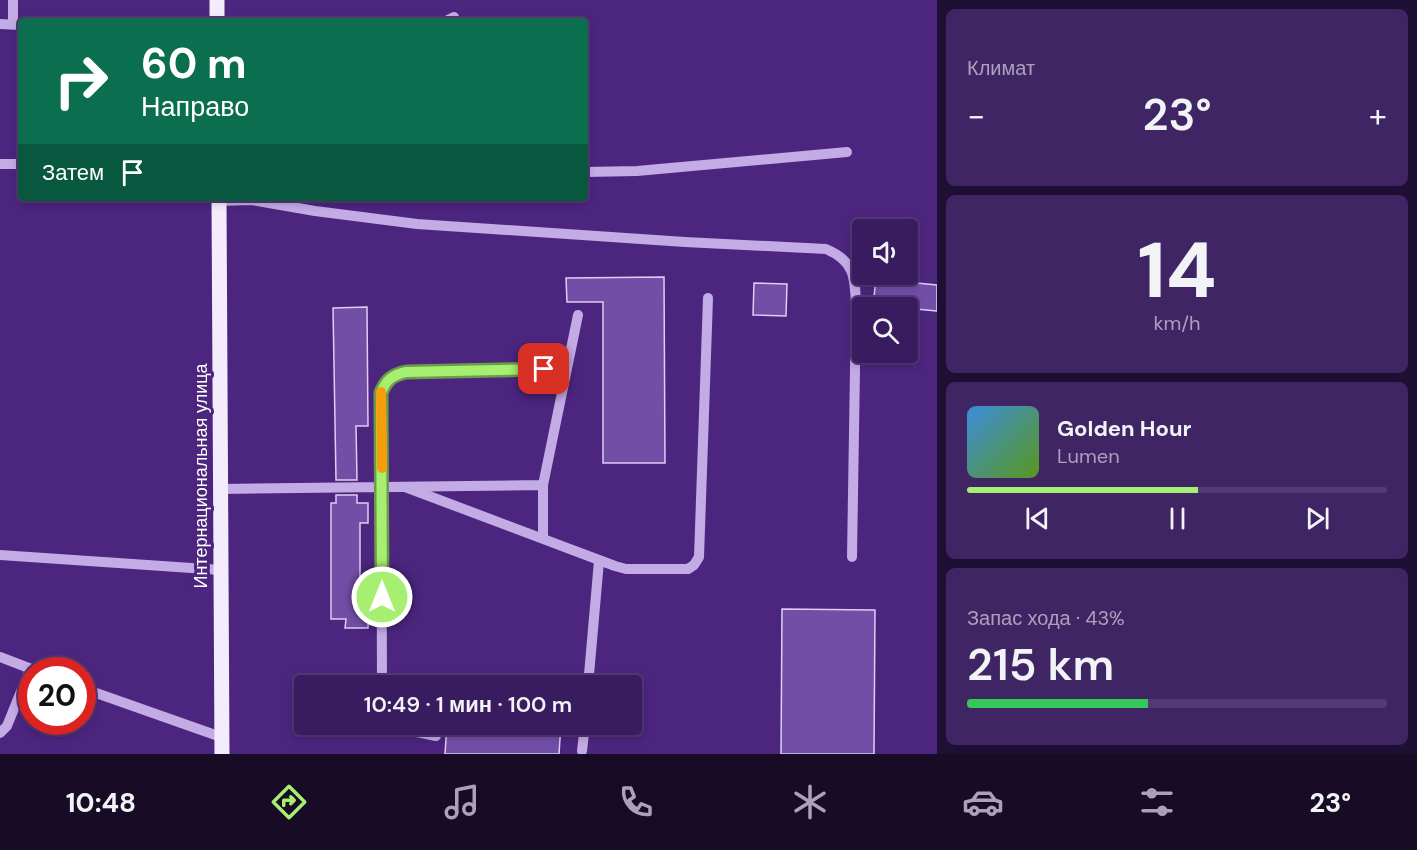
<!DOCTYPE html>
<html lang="ru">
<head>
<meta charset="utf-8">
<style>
	body { margin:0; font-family:"DM Sans",sans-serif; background:#402565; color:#f1f3f6; height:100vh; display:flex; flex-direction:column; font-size:22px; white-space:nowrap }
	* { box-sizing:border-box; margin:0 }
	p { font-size:20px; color:#aba1bd }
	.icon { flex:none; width:33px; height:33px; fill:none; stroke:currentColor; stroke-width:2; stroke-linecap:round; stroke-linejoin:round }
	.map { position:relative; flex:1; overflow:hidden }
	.panel { display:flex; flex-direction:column; gap:9px; padding:9px; background:#1f0f34; width:480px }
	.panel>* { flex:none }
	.hud { position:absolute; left:18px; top:18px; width:570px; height:183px; border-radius:6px; box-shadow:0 3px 9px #0003,0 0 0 2px #533a74; background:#0b6e4f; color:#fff; overflow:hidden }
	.buttons { position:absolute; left:852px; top:219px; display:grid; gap:12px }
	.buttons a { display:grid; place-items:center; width:66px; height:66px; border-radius:6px; background:#391c5f; box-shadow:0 3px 9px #0003,0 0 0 2px #533a74; font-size:30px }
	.speed { position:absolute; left:18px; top:657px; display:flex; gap:12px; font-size:30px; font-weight:700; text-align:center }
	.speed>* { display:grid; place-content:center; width:78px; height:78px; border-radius:50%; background:#391c5f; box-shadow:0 3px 9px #0003,0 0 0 2px #533a74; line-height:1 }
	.speed .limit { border:9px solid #d22; background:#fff; color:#111 }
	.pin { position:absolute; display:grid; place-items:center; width:51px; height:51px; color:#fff; margin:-26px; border-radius:12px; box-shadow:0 3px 9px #0006 }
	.me { position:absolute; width:66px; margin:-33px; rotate:0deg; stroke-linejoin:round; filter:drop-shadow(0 0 4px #0008) }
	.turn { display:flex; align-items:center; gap:21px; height:126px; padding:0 24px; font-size:27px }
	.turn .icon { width:78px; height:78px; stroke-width:2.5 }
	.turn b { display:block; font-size:42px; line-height:51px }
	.then { display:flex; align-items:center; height:57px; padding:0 24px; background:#0003; gap:12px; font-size:22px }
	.big { font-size:45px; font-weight:600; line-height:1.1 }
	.panel .card { flex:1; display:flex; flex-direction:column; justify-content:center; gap:9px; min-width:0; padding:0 21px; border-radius:9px; background:#402565 }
	.panel .dial { align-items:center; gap:0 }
	.dial b { font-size:78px; line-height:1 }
	.song { display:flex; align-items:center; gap:18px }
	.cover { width:72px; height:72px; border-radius:9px; background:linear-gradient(135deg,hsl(210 70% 55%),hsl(90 70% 35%)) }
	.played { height:6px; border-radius:3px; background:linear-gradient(90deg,#a6ef70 55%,#533a74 55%) }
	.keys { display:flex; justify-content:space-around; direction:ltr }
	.heat { display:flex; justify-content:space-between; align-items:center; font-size:33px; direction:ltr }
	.charge { height:9px; border-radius:4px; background:linear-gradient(90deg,#34c759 43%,#533a74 0) }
	.trip { position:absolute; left:294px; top:675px; width:348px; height:60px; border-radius:6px; background:#391c5f; box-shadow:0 3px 9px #0003,0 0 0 2px #533a74; font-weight:600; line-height:60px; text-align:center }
	.tabs { display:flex; height:96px; justify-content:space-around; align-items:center; background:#170b26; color:#aba1bd }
	.tabs .icon { width:42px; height:42px }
	.tabs .on { color:#a6ef70 }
	.tabs b { font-size:27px; color:#f1f3f6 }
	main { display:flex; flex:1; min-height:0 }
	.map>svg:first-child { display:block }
	.building { fill:#734ea7; stroke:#decef5; stroke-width:1.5 }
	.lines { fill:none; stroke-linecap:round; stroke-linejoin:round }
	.minor { stroke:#c3abe6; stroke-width:10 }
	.major { stroke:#f4ecfd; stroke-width:15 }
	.route-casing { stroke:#6c9b49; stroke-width:15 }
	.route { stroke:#a6ef70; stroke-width:10 }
	.slow { stroke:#f59e0b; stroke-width:10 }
	.labels { text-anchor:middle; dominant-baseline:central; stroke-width:6; stroke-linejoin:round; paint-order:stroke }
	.street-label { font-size:18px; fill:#fff; stroke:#4c257f }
</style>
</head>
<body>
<main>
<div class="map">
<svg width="937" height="754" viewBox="0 0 937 754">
	<rect width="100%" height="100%" fill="#4c257f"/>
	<path class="building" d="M664 277 665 463H603V302H567L566 278Z
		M876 279 937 285V311L873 305Z
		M754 283 787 284 786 316 753 315Z
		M367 307 368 426H356L357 480H336L333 308Z
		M336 495H357V503H368V523H360V602H369L368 628H345L346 619H331V503H336Z
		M782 609 875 610 874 754H781Z
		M447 724H561L559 754H445Z"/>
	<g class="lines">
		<path class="minor" d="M13 0V25
			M446 21 454 17
			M0 24 21 25
			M0 164H21
			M585 172 637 171 847 152
			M219 201 252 200 315 211 417 224 685 242 826 249C855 261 855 278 856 306L852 557
			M405 487 615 566 626 569H688L694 565 699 557 708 298
			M220 489 543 485 578 315
			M543 539V485
			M0 555 221 570
			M0 657 34 670
			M382 686 381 393C386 380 392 375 406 372L567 369
			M588 686 599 561
			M82 688 221 737
			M405 724 417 732 436 736
			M0 733 7 726 30 669
			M582 751 585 724"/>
		<path class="major" d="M217 0V21
			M219 198 222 754"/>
	</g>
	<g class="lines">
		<g class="route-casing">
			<path id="route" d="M382 597 381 393C386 380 392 375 406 372L544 369"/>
		</g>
		<use href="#route" class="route"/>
		<path class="slow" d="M381 392 382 468"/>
	</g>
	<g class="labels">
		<g class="street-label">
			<text transform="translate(201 476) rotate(-90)">Интернациональная улица</text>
		</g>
	</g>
</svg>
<div class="buttons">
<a><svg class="icon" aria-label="sound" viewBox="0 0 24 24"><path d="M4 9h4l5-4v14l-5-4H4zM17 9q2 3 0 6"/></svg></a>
<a><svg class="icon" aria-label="search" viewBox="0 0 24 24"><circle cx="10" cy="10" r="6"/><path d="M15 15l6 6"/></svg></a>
</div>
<div class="speed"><div class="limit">20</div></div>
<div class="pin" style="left:544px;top:369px;background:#d93025"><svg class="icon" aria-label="arrive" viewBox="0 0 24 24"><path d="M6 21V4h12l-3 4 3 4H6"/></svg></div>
<svg class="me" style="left:382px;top:597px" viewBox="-20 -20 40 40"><circle r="17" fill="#a6ef70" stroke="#fff" stroke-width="3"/><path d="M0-11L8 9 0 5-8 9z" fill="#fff"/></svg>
<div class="trip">10:49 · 1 мин · 100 m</div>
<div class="hud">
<div class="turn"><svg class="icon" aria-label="right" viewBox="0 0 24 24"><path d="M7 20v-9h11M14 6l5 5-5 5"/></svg><div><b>60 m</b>Направо</div></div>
<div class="then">Затем<svg class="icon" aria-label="arrive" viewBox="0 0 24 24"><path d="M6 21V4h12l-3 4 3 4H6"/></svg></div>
</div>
</div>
<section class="panel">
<div class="card"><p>Климат</p>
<div class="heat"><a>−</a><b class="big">23°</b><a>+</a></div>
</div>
<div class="card dial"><b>14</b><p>km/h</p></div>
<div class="card">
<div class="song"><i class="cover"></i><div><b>Golden Hour</b><p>Lumen</p></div></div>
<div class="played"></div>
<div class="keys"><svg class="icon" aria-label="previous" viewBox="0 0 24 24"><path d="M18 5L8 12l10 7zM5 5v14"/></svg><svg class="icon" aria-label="pause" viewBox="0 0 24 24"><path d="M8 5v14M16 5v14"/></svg><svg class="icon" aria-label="next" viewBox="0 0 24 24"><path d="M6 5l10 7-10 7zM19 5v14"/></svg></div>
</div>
<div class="card"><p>Запас хода · 43%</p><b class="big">215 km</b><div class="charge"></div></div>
</section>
</main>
<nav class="tabs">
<b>10:48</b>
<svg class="icon on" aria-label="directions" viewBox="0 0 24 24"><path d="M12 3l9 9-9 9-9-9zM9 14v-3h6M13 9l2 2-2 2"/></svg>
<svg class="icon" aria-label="music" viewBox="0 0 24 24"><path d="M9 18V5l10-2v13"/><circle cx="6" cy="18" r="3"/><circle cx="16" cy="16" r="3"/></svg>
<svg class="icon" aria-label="phone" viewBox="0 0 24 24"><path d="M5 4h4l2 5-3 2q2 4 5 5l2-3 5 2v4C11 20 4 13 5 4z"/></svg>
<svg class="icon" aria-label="climate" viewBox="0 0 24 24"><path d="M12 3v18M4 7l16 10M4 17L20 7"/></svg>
<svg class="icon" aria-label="car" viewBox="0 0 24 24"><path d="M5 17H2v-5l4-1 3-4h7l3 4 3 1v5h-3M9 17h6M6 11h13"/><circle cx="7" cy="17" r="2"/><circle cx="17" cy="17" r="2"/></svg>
<svg class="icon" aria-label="filters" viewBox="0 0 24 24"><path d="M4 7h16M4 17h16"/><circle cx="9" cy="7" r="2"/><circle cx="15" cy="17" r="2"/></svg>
<b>23°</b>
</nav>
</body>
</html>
